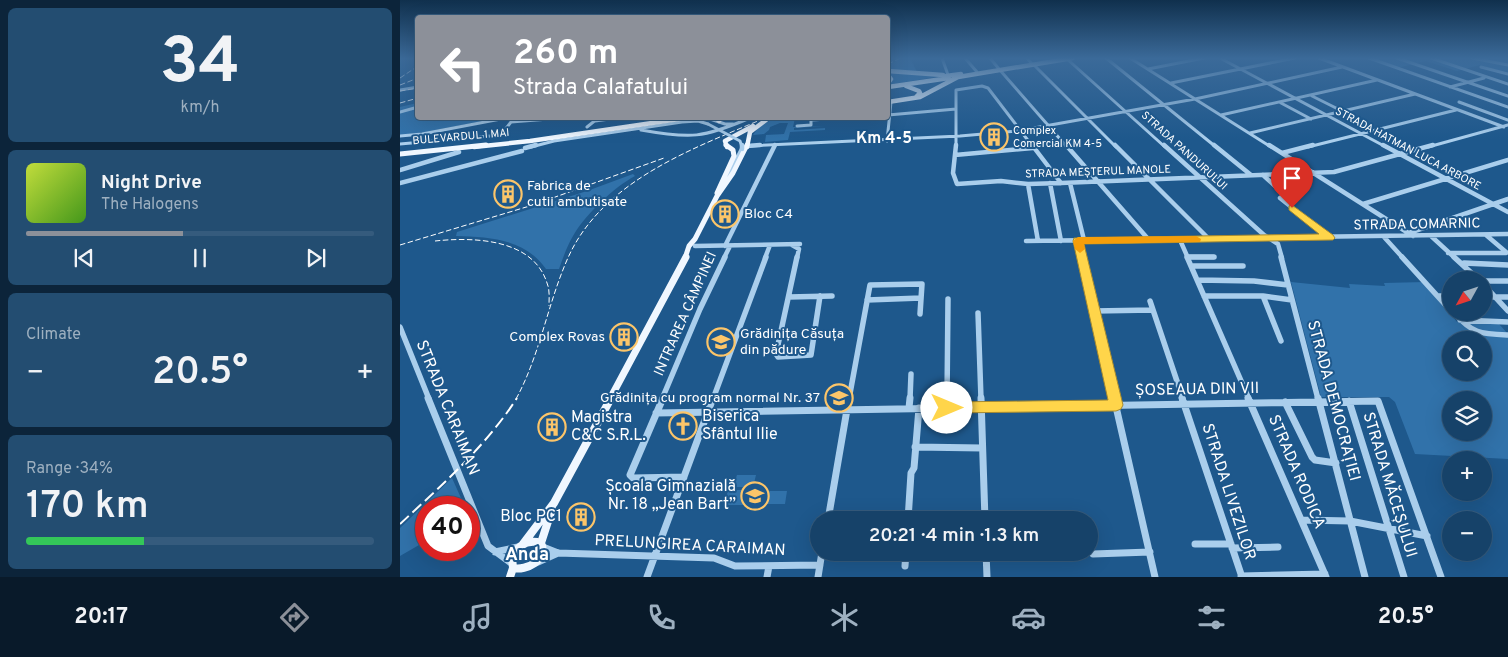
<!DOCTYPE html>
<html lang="en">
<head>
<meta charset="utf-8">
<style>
	body { margin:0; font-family:Overpass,sans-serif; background:#234d71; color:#f1f3f6; height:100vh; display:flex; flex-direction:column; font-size:19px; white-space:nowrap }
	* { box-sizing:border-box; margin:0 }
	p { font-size:16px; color:#9eb0c0 }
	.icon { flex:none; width:28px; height:28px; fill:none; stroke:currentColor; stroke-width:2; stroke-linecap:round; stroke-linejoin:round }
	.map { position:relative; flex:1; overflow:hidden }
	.side { display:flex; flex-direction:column; gap:8px; padding:8px; background:#0c243a; width:400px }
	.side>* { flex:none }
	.banner { position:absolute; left:15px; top:15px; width:475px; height:105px; border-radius:5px; box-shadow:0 5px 20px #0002,0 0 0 1px #355b7d; background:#8c9099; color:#fff; overflow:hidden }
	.needle { width:32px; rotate:230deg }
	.buttons { position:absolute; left:1042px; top:271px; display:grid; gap:10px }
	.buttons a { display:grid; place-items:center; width:50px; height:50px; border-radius:50%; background:#164269; box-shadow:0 5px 20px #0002,0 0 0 1px #355b7d; font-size:25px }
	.speed { position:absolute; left:15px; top:496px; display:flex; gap:10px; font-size:25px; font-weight:700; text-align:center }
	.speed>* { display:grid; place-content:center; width:65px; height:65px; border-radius:50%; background:#164269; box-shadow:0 5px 20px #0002,0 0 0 1px #355b7d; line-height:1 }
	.speed .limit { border:8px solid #d22; background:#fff; color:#111 }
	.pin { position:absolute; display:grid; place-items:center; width:42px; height:42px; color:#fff; margin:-51px -21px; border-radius:50% 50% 50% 0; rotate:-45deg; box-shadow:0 0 5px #0007 }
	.pin .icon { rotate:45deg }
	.me { position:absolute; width:55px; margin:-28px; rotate:90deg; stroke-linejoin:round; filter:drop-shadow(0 0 4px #0008) }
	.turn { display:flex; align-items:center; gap:18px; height:105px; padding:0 15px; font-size:22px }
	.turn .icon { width:65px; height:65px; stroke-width:2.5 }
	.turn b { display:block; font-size:35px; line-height:42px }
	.big { font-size:38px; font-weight:600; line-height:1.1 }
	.side .widget { flex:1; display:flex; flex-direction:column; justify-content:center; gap:8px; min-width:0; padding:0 18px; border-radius:8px; background:#234d71 }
	.side .dial { align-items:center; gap:0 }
	.dial b { font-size:65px; line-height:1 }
	.song { display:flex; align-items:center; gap:15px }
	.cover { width:60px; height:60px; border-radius:8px; background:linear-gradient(135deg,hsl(70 70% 55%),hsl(100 70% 35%)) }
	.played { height:5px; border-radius:2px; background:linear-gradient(90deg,#8c9099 45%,#355b7d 45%) }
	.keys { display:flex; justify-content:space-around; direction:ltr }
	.heat { display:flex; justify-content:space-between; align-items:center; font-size:28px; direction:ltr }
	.charge { height:8px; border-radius:4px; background:linear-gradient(90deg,#34c759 34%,#355b7d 0) }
	.trip { position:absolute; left:410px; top:511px; width:288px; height:50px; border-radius:25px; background:#164269; box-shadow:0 5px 20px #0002,0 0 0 1px #355b7d; font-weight:600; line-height:50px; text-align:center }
	.menu { display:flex; height:80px; justify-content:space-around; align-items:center; background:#091a2a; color:#9eb0c0 }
	.menu .icon { width:35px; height:35px }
	.menu .selected { color:#8c9099 }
	.menu b { font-size:22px; color:#f1f3f6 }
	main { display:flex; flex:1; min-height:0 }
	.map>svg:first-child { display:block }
	.green { fill:#3172aa; fill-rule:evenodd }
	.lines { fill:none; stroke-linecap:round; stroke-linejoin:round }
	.minor-far3 { stroke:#aaceec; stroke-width:3 }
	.minor-far2 { stroke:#aaceec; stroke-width:4.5 }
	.minor-far1 { stroke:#aaceec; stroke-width:5.5 }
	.minor { stroke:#aaceec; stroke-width:7 }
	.major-far3 { stroke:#f0f7ff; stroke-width:4.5 }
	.major-far2 { stroke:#f0f7ff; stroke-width:5 }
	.major-far1 { stroke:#f0f7ff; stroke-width:7 }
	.major { stroke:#f0f7ff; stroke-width:8 }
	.rail-far1 { stroke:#fff; stroke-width:1; stroke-dasharray:5.5 2.5; stroke-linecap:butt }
	.rail { stroke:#fff; stroke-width:2; stroke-dasharray:12 5; stroke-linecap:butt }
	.minor-bridge-far1 { stroke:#aaceec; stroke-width:3 }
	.minor-bridge { stroke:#aaceec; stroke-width:4.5 }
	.route { fill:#ffd54a; stroke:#a68a30 }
	.slow { fill:#f59e0b }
	.labels { text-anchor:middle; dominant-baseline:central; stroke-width:4; stroke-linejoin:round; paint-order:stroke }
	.far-poi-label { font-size:11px; fill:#fff; stroke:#1e588c; text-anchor:start }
	.far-street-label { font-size:11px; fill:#fff; stroke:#1e588c }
	.poi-label { font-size:14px; fill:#fff; stroke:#1e588c; text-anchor:start }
	.street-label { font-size:14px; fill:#fff; stroke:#1e588c }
	.far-district-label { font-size:16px; font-weight:bold; fill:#fff; stroke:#1e588c }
	.near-street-label { font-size:16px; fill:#fff; stroke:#1e588c }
	.near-poi-label { font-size:16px; fill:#fff; stroke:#1e588c; text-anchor:start }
	.near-neighbourhood-label { font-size:18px; font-weight:bold; fill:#fff; stroke:#1e588c }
</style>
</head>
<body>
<main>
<section class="side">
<div class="widget dial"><b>34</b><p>km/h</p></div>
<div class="widget">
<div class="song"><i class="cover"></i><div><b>Night Drive</b><p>The Halogens</p></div></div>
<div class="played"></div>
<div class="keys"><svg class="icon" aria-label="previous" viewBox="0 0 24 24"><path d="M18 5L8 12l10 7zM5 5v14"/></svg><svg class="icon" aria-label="pause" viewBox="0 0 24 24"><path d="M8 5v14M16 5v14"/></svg><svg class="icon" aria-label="next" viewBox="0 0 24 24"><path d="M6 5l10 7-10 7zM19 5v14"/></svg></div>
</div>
<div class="widget"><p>Climate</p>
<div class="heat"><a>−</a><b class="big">20.5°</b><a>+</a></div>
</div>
<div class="widget"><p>Range · 34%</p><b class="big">170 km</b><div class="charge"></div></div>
</section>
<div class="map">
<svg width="1108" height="577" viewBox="0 0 1108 577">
	<rect width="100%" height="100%" fill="#1e588c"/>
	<path class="green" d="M503 58H514L511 60 517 72 488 70V65Z
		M969 58H1108V73L1080 65 1057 71 1026 61 997 68Z
		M488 72 541 76 488 85 493 78Z
		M17 103 18 118H99L25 132 0 135V107Z
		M376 118H395L393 127 425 126 394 128V130L425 128V130L390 132 388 140 365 142 366 135 384 134 388 123H380L370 127 369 130 364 134 353 135 360 125Z
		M233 174 235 176C214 187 185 215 173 236 167 246 163 258 159 269H146C125 239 91 237 56 236L57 232 187 191Z
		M891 282 950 288 949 284 985 286 984 283 1025 282 1057 322 1099 324 1108 334V459L1015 454 995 402 989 397H921ZM1051 340H1084V372H1051ZM1051 400H1084V432H1051Z
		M337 475H356L353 487H333Z
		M52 478 65 507 26 508V541L0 556V528Z
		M328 490H356L352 505H324Z
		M363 491H387L385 504H360Z"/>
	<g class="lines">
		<path class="minor-far3" d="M542 58 548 75
			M565 58 577 72
			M590 58 599 69
			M627 58 632 64
			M666 58 765 147
			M706 58 816 147
			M730 58 871 147
			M820 58 986 147
			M919 58 1104 127
			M969 58 1108 107
			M997 58 1108 96
			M1031 58 1108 84
			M1072 58 1108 65
			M633 64 716 147
			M1081 67 1108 74
			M599 69 667 147
			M748 69 804 58
			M771 83 895 58
			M1050 87 1084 78
			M0 90 18 87
			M912 96 942 111
			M1059 102 1108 120
			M881 103 911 119
			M0 112 18 107
			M488 115 556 109
			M821 115 977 80
			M114 118 111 122 162 118
			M307 118 325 124H333
			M195 121 217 118
			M397 126 411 125V120L446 118
			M187 127 197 119
			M241 130C291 139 303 138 350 118
			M850 133 1015 94
			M0 136 22 134 106 118
			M487 141 491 102
			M0 144 101 135 111 122
			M347 146 560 136 617 131 795 99 942 67
			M131 147 154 141 282 122 298 121 308 124
			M556 147V90L582 86 588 88 633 147
			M908 147 1056 110
			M1028 147 1108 125"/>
		<path class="minor-far2" d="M556 145 553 173 557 184 601 181 628 184 661 183
			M632 145 661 183
			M666 145 749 240
			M715 145 809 239
			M764 145 864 235 878 244 882 258
			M814 145 851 175
			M869 145 1013 236
			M983 145 1108 212
			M347 146 360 145
			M125 148 136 145
			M882 153 913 145
			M555 155 633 148
			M0 170 59 152
			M863 175 885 195 880 198 929 237
			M325 182 342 149
			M0 183 122 151
			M650 183 661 241
			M661 183 934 172 1033 145
			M670 183 684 240
			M628 184 638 241
			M963 204 1108 160
			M1009 233 1108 199
			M1086 235 1106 252
			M1031 236 1055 258
			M984 237 1003 258
			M780 240 788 258
			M626 241 1108 234
			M678 241 682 258
			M392 245 399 249 397 258
			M295 246 400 244
			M325 246 375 145
			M1048 253H1106
			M787 257H814
			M324 258 330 246
			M365 258 370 245"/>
		<path class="minor-far1" d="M397 257 376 354 378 357 411 355 420 296
			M682 257 714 399
			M787 257 849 399
			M787 257H814
			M881 257 918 399
			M1002 257 1051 311
			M1054 257 1079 280
			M1064 263 1108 265
			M792 266H843
			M798 280 854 281 888 285
			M1084 281H1108
			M1084 285 1108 311
			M804 296H863L892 300
			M863 296 881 341
			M1038 296H1051
			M389 297 432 296
			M1084 297H1108
			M467 300 521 298
			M750 301 783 399
			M694 311 753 310
			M1053 312C1073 334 1080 334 1108 335
			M578 313 581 399
			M1060 320 1108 322
			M0 327 29 399
			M262 399 300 309 325 257
			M313 399 366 257
			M449 399 470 285 522 284 520 314
			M510 399 511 374
			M547 399 548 299"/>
		<path class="minor" d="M28 398 88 546 111 563
			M263 398 230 475 233 478 284 477
			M581 398 585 520
			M714 398 755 577
			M782 398 842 577
			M848 398 926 577
			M918 398 965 577
			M949 401 1004 577
			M885 402 912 457 915 460 936 463
			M509 408 510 398
			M547 408V398
			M256 413 978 401 1041 577
			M515 447 582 448
			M428 520 449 398
			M508 520 511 473 514 468 519 408
			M902 520 950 521 1027 536
			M795 544H831
			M143 547 158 553 314 558 335 566 420 565
			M832 548 878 547
			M95 552 118 547
			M586 552 587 577
			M693 554 750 552
			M138 562 158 553
			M505 566 506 552
			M841 576 925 574
			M247 577 313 398
			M367 577 369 566
			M418 577 422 552"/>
		<path class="major-far3" d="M488 71 543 75
			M488 75 491 79 488 83
			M546 76 561 74
			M506 86 519 91 520 93 516 97
			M488 87 549 78
			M488 102 520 97 558 77 673 58
			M316 118 319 121
			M74 147 130 141 286 118
			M327 147 325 141 353 126
			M347 147 350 132 366 120"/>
		<path class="major-far2" d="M0 154 86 145
			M317 193 334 156 333 150 326 145
			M285 258 289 246 295 239 317 196 333 173 347 145"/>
		<path class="major-far1" d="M210 399 286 257"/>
		<path class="major" d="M141 543 152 509
			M123 544 154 503 211 398
			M113 568 112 557C118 545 128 539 141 543
			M113 568C126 571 149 560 141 543
			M110 577 113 568"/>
		<path class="rail-far1" d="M488 64 501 58
			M0 78 18 66
			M0 85 18 78
			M0 91 18 88
			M0 103 18 98
			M35 241C72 237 133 238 147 283 150 290 149 298 149 306
			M0 245 133 205 264 158
			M116 399C140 355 147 306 167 260 201 181 292 149 365 118"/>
		<path class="rail" d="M0 524C42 485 86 446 117 398"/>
		<path class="minor-bridge-far1" d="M308 124 340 141 342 147"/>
		<path class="minor-bridge" d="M342 145V149"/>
	</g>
	<linearGradient id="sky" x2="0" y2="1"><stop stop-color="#10304d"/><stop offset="0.42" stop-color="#3b6a99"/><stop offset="1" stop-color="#3b6a99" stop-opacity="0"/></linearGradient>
	<rect width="1108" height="139" fill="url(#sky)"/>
	<path class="route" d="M892 205 933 235 935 238 933 240 684 244 723 405 721 409 716 411 547 413 542 412 540 408 542 404 547 402 708 400 673 241 674 238 919 234 889 210V206Z"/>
	<path class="slow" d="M796 236 801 239 800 242 684 244 685 249 680 253 675 249 673 241 678 237Z"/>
	<defs>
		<g id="building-ring" transform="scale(1.4375)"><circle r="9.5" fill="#1e588c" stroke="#fcc569" stroke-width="1.5"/><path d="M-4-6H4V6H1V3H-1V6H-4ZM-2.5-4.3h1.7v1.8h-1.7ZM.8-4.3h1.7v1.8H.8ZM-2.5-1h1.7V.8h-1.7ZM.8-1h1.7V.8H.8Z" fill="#fcc569"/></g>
		<g id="school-ring" transform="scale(1.4375)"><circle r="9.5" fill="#1e588c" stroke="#fcc569" stroke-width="1.5"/><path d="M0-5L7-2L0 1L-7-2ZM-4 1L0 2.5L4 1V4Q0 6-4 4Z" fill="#fcc569"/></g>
		<g id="church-ring" transform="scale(1.4375)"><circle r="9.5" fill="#1e588c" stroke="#fcc569" stroke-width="1.5"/><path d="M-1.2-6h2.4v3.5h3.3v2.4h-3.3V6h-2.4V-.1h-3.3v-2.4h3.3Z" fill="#fcc569"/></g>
	</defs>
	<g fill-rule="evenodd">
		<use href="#building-ring" x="594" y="137"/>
		<use href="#building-ring" x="108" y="194"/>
		<use href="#building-ring" x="325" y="214"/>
		<use href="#building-ring" x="224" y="337"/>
		<use href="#school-ring" x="321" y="342"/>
		<use href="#school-ring" x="439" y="398"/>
		<use href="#church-ring" x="283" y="426"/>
		<use href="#building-ring" x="152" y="427"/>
		<use href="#school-ring" x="355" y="496"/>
		<use href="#building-ring" x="181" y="517"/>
	</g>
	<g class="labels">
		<g class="far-poi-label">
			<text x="613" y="131">Complex<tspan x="613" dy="13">Comercial KM 4-5</tspan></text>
		</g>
		<g class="far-street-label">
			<text transform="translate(61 137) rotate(-5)">BULEVARDUL 1 MAI</text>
			<text transform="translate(1008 149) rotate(28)">STRADA HATMAN LUCA ARBORE</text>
			<text transform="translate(784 151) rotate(42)">STRADA PANDURULUI</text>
			<text transform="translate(698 172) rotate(-2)">STRADA MEȘTERUL MANOLE</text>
		</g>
		<g class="poi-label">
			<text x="127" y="186">Fabrica de<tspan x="127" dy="16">cutii ambutisate</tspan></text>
			<text x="344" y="214">Bloc C4</text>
			<text x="340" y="334">Grădinița Căsuța<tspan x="340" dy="16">din pădure</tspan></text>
			<text x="205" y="337" text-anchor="end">Complex Rovas</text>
			<text x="420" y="398" text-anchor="end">Grădinița cu program normal Nr. 37</text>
		</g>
		<g class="street-label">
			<text transform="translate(1017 225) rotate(-1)">STRADA COMARNIC</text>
			<text transform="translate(286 314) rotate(-66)">INTRAREA CÂMPINEI</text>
		</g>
		<g class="far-district-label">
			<text x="484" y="139">Km 4-5</text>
		</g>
		<g class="near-street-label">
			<text transform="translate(797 390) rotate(-1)">ȘOSEAUA DIN VII</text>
			<text transform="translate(933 401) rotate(75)">STRADA DEMOCRAȚIEI</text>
			<text transform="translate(47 408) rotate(68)">STRADA CARAIMAN</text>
			<text transform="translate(896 472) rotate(67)">STRADA RODICA</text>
			<text transform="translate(989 485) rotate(73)">STRADA MĂCEȘULUI</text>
			<text transform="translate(828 492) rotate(72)">STRADA LIVEZILOR</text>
			<text transform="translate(290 546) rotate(3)">PRELUNGIREA CARAIMAN</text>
		</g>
		<g class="near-poi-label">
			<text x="302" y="417">Biserica<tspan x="302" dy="18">Sfântul Ilie</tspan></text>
			<text x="171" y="418">Magistra<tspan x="171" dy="18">C&amp;C S.R.L.</tspan></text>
			<text x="336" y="487" text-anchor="end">Școala Gimnazială<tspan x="336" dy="18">Nr. 18 „Jean Bart”</tspan></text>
			<text x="162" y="517" text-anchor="end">Bloc PC1</text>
		</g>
		<g class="near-neighbourhood-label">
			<text x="127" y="555">Anda</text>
		</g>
	</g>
</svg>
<div class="buttons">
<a><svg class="needle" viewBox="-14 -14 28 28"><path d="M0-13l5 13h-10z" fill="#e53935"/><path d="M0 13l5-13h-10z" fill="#9eb0c0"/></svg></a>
<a><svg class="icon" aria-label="search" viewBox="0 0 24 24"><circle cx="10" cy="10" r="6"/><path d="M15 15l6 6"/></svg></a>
<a><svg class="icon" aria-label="layers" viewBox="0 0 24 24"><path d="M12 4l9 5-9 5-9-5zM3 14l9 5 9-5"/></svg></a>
<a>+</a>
<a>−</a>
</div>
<div class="speed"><div class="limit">40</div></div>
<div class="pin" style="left:892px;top:208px;background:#d93025"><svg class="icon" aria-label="arrive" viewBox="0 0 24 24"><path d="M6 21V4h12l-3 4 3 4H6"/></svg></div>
<svg class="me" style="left:547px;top:408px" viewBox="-20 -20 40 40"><circle r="19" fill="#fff"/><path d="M0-13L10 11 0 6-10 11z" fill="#ffd54a"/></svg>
<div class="trip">20:21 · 4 min · 1.3 km</div>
<div class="banner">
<div class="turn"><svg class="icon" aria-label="left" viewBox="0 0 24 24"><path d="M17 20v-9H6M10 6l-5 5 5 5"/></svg><div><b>260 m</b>Strada Calafatului</div></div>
</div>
</div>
</main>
<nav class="menu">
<b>20:17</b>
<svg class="icon selected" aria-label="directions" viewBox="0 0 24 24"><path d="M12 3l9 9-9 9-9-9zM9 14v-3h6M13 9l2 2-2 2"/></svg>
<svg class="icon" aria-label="music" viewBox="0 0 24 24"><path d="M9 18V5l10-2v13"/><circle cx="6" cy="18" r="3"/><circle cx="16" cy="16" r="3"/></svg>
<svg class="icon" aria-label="phone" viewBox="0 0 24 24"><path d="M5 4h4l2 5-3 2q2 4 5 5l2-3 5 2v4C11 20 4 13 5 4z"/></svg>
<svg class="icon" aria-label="climate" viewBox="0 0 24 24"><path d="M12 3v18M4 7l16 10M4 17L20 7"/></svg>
<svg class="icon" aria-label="car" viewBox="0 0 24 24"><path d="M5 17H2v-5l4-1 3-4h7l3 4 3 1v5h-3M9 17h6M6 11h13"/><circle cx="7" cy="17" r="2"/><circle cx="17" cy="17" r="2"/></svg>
<svg class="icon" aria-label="filters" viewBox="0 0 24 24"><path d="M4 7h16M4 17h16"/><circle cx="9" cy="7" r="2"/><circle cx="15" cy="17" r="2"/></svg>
<b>20.5°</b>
</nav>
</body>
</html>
